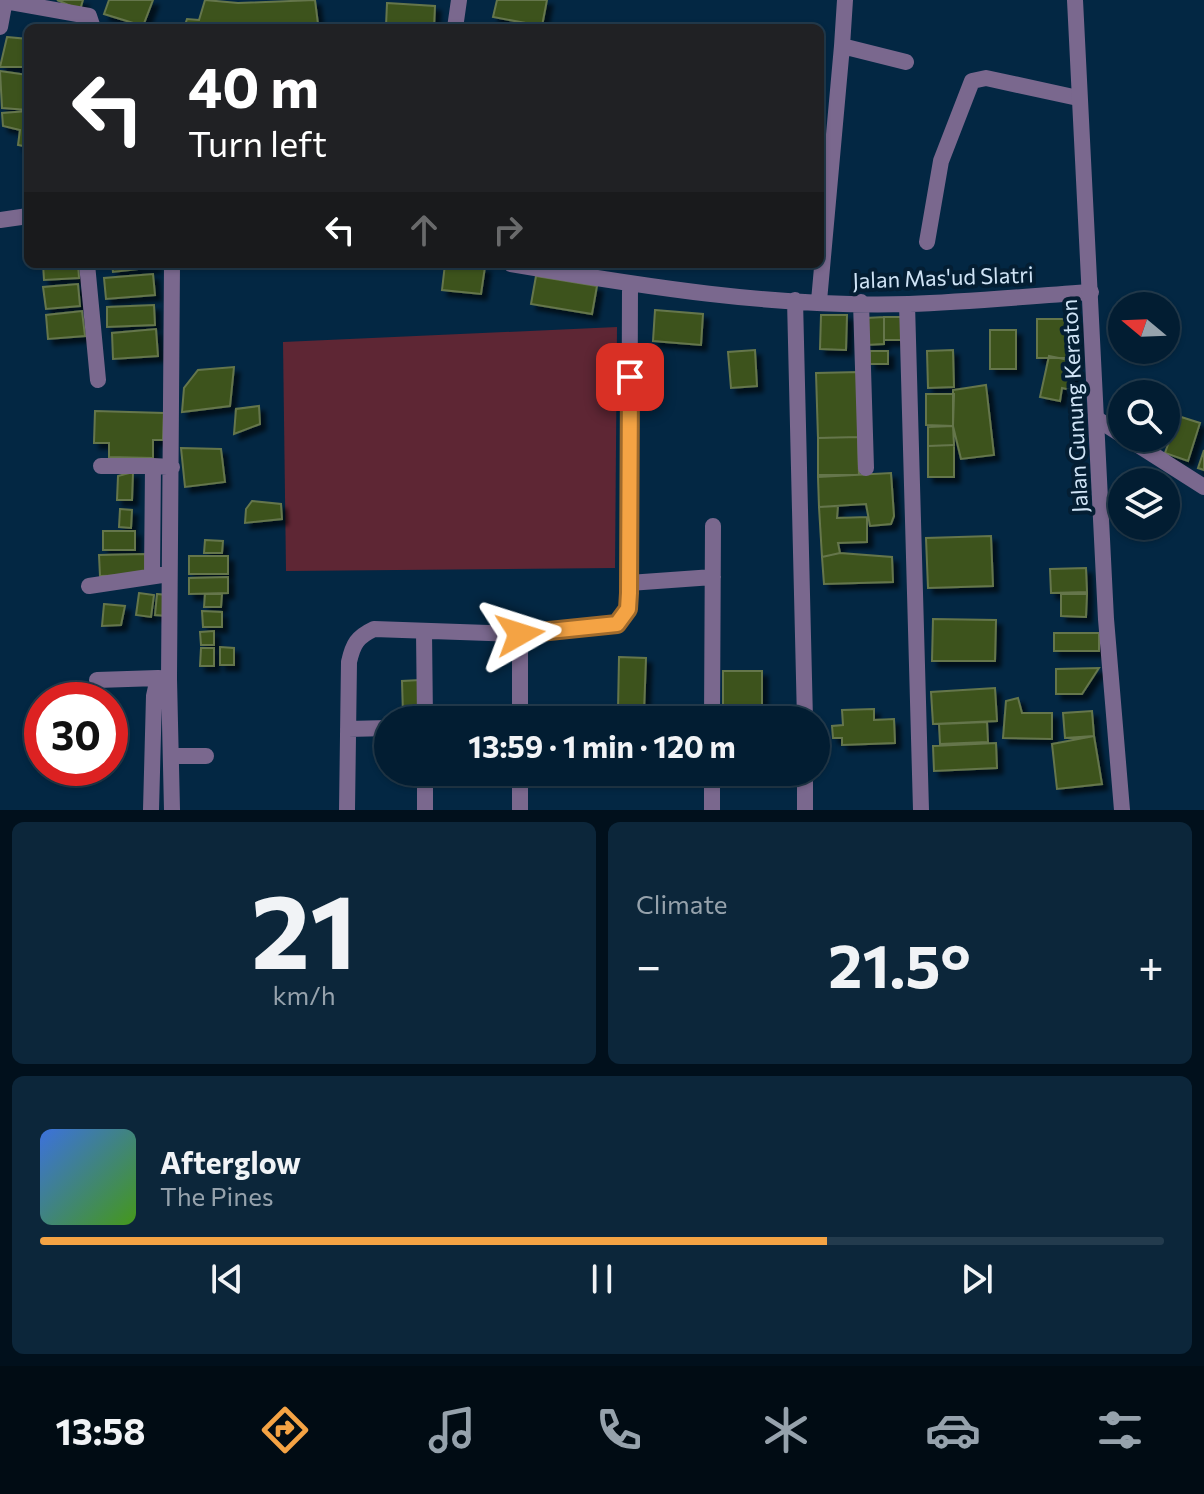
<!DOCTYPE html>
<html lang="en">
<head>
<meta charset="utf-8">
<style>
	body { margin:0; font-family:Commissioner,sans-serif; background:#0c263a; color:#f1f3f6; height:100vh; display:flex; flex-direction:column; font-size:30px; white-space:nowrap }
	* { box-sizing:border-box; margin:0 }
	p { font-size:26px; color:#96a2ac }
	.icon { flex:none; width:44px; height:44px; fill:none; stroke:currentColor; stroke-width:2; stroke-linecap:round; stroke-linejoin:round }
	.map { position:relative; height:810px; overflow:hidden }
	.side { display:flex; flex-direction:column; gap:12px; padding:12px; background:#01101c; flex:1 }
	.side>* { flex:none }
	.hud { position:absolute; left:24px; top:24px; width:800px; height:244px; border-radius:12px; box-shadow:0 2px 6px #0004,0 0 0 2px #233b4d; background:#202124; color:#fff; overflow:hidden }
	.needle { width:52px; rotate:289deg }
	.buttons { position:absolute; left:1108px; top:292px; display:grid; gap:16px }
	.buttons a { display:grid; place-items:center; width:72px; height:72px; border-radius:50%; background:#021d32; box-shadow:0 2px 6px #0004,0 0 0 2px #233b4d; font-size:40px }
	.speed { position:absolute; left:24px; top:682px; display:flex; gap:16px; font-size:40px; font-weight:700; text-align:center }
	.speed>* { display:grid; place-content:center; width:104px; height:104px; border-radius:50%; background:#021d32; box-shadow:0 2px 6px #0004,0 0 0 2px #233b4d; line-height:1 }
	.speed .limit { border:12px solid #d22; background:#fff; color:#111 }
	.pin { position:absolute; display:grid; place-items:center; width:68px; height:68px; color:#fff; margin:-34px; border-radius:16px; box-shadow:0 4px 12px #0006 }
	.me { position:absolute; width:88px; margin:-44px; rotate:84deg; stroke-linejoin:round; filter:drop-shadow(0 0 6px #0008) }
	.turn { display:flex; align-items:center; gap:28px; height:168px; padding:0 32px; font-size:36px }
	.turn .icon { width:104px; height:104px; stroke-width:2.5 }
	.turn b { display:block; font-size:56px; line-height:68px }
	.lanes { display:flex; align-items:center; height:76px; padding:0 32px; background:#0003; justify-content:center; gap:40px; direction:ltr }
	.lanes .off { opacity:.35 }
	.big { font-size:60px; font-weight:700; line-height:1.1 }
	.side .widget { flex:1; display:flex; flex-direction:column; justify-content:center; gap:12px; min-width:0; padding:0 28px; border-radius:12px; background:#0c263a }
	.side .dial { align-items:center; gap:0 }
	.dial b { font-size:104px; line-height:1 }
	.song { display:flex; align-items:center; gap:24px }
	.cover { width:96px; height:96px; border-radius:12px; background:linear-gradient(135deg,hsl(220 70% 55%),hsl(100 70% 35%)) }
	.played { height:8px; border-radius:4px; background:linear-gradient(90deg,#f4a344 70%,#233b4d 70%) }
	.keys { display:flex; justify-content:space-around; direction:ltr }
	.heat { display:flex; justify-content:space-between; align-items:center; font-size:44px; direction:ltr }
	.side .tiles { flex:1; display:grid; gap:12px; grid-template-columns:1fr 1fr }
	.widget:last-child { grid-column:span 2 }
	.trip { position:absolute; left:374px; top:706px; width:456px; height:80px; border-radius:40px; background:#021d32; box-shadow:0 2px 6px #0004,0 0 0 2px #233b4d; font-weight:700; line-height:80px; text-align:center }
	.tab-bar { display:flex; height:128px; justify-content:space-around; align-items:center; background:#010c14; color:#96a2ac }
	.tab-bar .icon { width:56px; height:56px }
	.tab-bar .selected { color:#f4a344 }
	.tab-bar b { font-size:36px; color:#f1f3f6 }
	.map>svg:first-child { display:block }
	.green { fill:#5e2634 }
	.building { fill:#3e521d; stroke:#65764c; stroke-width:2; filter:url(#shadow) }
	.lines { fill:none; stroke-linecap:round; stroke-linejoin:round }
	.minor { stroke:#7a688e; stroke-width:16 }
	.tertiary { stroke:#7a688e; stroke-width:16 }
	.route-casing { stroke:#9f6a2c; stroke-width:20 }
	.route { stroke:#f4a344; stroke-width:14 }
	.labels { text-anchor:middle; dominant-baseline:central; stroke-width:8; stroke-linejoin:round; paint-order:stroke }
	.street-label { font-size:22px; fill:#d0e4f6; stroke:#041e33 }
</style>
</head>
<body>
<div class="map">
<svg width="1204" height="810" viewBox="0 0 1204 810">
	<defs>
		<filter id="shadow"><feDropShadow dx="5.5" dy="5.5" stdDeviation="2" flood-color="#0009"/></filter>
	</defs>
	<rect width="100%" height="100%" fill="#032743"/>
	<path class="green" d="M617 327 615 568 286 571 283 342Z"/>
	<path class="building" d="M57 0H83L80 10Z
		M109 0H153L143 26 104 14Z
		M205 0 238 3 315 0 318 24 336 25 184 28 187 19 199 20Z
		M497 0H547L542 26 493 17Z
		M387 3 435 6 434 28 386 26Z
		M7 37 28 39V67H0Z
		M0 71 28 75V110L2 108Z
		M28 111V147L18 145 20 130 3 126 2 113Z
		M43 264H78L79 278 44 280Z
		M112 264H155V267L113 272Z
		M445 264 485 267 481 294 442 290Z
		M153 274 155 295 106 299 104 278Z
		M536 276 597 286 592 314 531 304Z
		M78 284 80 306 46 309 43 287Z
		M154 305 155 325 107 327V307Z
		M655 310 703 314 701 345 653 341Z
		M82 311 85 336 48 339 46 315Z
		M821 315H847L846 350 820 349Z
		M884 317V344L866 345V318Z
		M884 317H904V340H884Z
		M1037 319H1076V358H1037Z
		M156 329 158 356 113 359 112 333Z
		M990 330H1016V369H990Z
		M755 350 757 386 731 388 728 352Z
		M953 350 954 387 928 388 927 351Z
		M870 351H888V364H870Z
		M1049 356 1069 360 1067 369 1075 371 1071 390 1062 388 1060 401 1040 397Z
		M234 367 230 406 182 412 184 388 198 370Z
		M859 372 858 437 818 438 816 373Z
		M986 385 994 455 961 459 953 426V390Z
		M926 394H954L953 426 926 425Z
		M259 406 260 424 234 434 236 409Z
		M95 411 164 413 163 440H153V458L109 457V443H94Z
		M1178 416 1200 423 1188 461 1165 453Z
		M953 426 954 445 928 446V427Z
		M858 437 859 475H818V438Z
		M954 445V477H928V446Z
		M181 448 221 449 225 482 185 487Z
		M1204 450V470L1198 468Z
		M133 472 132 500H117L118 476Z
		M891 473 894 516 891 524 870 526 866 504 819 507 818 477Z
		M252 501 281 504 282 519 245 523 246 509Z
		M838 506 837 518 867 517V542L838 543 840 553 822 557 819 507Z
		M120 509 132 510 131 528 119 527Z
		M103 531H135V550H103Z
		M991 536 993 586 928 588 926 538Z
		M205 540 223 541 222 553H204Z
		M840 553 892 557 893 582 824 584 822 557Z
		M145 554 146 575 100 576 99 555Z
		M189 556H228V574H189Z
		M1086 568 1087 592 1051 593 1050 569Z
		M228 577V593L189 594V578Z
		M139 593 154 595 151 617 136 615Z
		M157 594 168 595 167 616 155 615Z
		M205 594H222L221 607H204Z
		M1061 594H1087L1086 617 1061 616Z
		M104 604 125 606 121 625 102 626Z
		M202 611 222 612V627H203Z
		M933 619 996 620 995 661H932Z
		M214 631V645H201L200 632Z
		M1054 633H1099V651H1054Z
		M220 647 234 648V665H220Z
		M201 648H214V666H200Z
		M619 657 646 658 644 712 618 711Z
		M1099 668 1082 694H1056V669Z
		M723 671H762V720H723Z
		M420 680 421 714 403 715 402 681Z
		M995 688 997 721 933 724 931 692Z
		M1018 698 1022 713H1052V739L1003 738 1006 701Z
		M874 709V720L894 719 895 743 842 745V738H833L832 726 843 725 842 710Z
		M1092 711 1094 736 1065 738 1063 713Z
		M987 722 988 742 940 744 939 724Z
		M1094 736 1102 784 1057 789 1052 744Z
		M996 743 997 768 934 771 933 746Z"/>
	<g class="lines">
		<path class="minor" d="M5 1 89 16 93 28
			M0 27 5 0
			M455 28 459 0
			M842 46 845 0
			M0 220 28 216
			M927 242 941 161 972 81 986 78 1078 98
			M87 264 98 380
			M511 264C641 286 776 308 909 304 970 302 1030 296 1091 292
			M795 300 805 720
			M819 301 842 46 906 62
			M861 302 866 468
			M907 304 921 810
			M1097 419 1122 435
			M1127 438 1204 487
			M101 466H153
			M152 576 153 466 172 467
			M629 583 713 577
			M89 586 162 575
			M424 632 425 720
			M97 680 158 678
			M520 720V634
			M712 720 713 526
			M348 729 388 728
			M171 756H206
			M425 772V810
			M151 810 154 696 158 678 169 679
			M172 810 169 679 172 264
			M347 810 349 662C353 644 357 637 374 629L520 634 617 624 628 609 629 583 630 285
			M520 810V772
			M712 810V772
			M805 810V772"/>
		<path class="tertiary" d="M1075 0 1106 619 1122 810"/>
	</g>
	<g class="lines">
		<g class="route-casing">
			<path id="route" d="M520 634 617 624 628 609 629 593 630 377"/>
		</g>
		<use href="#route" class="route"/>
	</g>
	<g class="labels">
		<g class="street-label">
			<text transform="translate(943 277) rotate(-2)">Jalan Mas'ud Slatri</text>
			<text transform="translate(1074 406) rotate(-93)">Jalan Gunung Keraton</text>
		</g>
	</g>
</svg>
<div class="buttons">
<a><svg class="needle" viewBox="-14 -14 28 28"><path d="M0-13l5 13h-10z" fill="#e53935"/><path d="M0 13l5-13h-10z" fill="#96a2ac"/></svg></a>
<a><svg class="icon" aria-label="search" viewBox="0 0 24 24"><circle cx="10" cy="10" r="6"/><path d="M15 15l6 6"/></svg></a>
<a><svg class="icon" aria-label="layers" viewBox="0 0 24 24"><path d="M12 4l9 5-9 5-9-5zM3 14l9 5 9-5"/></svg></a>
</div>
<div class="speed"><div class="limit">30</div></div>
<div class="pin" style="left:630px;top:377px;background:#d93025"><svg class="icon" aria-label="arrive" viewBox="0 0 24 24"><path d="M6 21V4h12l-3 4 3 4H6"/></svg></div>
<svg class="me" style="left:520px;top:634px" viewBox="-20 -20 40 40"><path d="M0-17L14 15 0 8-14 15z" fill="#f4a344" stroke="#fff" stroke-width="4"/></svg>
<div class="trip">13:59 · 1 min · 120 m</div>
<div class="hud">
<div class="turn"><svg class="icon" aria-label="left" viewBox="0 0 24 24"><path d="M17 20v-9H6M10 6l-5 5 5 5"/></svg><div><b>40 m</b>Turn left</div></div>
<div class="lanes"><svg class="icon" aria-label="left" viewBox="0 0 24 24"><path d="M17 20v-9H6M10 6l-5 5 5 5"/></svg><svg class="icon off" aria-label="ahead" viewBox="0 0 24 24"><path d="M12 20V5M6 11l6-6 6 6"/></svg><svg class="icon off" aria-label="right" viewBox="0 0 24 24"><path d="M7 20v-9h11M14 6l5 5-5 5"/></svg></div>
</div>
</div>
<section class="side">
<div class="tiles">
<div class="widget dial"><b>21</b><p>km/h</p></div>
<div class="widget"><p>Climate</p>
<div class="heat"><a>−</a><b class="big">21.5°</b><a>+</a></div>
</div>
<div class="widget">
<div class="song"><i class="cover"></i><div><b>Afterglow</b><p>The Pines</p></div></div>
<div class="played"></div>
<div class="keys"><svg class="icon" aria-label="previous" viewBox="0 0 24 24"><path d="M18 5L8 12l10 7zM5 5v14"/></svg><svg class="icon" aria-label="pause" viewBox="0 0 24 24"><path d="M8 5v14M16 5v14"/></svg><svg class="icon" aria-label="next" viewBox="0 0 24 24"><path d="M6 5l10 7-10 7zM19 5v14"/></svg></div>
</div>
</div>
</section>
<nav class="tab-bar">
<b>13:58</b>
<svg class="icon selected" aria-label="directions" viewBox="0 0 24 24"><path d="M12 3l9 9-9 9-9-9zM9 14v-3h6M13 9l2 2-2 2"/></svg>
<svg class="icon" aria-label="music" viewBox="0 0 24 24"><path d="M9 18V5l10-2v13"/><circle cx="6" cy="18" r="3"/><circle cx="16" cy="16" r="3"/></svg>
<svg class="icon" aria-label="phone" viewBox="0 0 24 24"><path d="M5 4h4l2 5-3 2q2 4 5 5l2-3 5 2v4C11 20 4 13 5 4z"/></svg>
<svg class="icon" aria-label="climate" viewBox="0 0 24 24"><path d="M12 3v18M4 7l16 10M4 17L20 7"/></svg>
<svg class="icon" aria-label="car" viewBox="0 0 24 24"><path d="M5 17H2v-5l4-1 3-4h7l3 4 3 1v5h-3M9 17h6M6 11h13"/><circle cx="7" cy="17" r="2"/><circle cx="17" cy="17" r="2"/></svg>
<svg class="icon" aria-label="filters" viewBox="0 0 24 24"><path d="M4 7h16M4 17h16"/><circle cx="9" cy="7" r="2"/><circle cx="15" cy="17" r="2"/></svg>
</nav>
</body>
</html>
